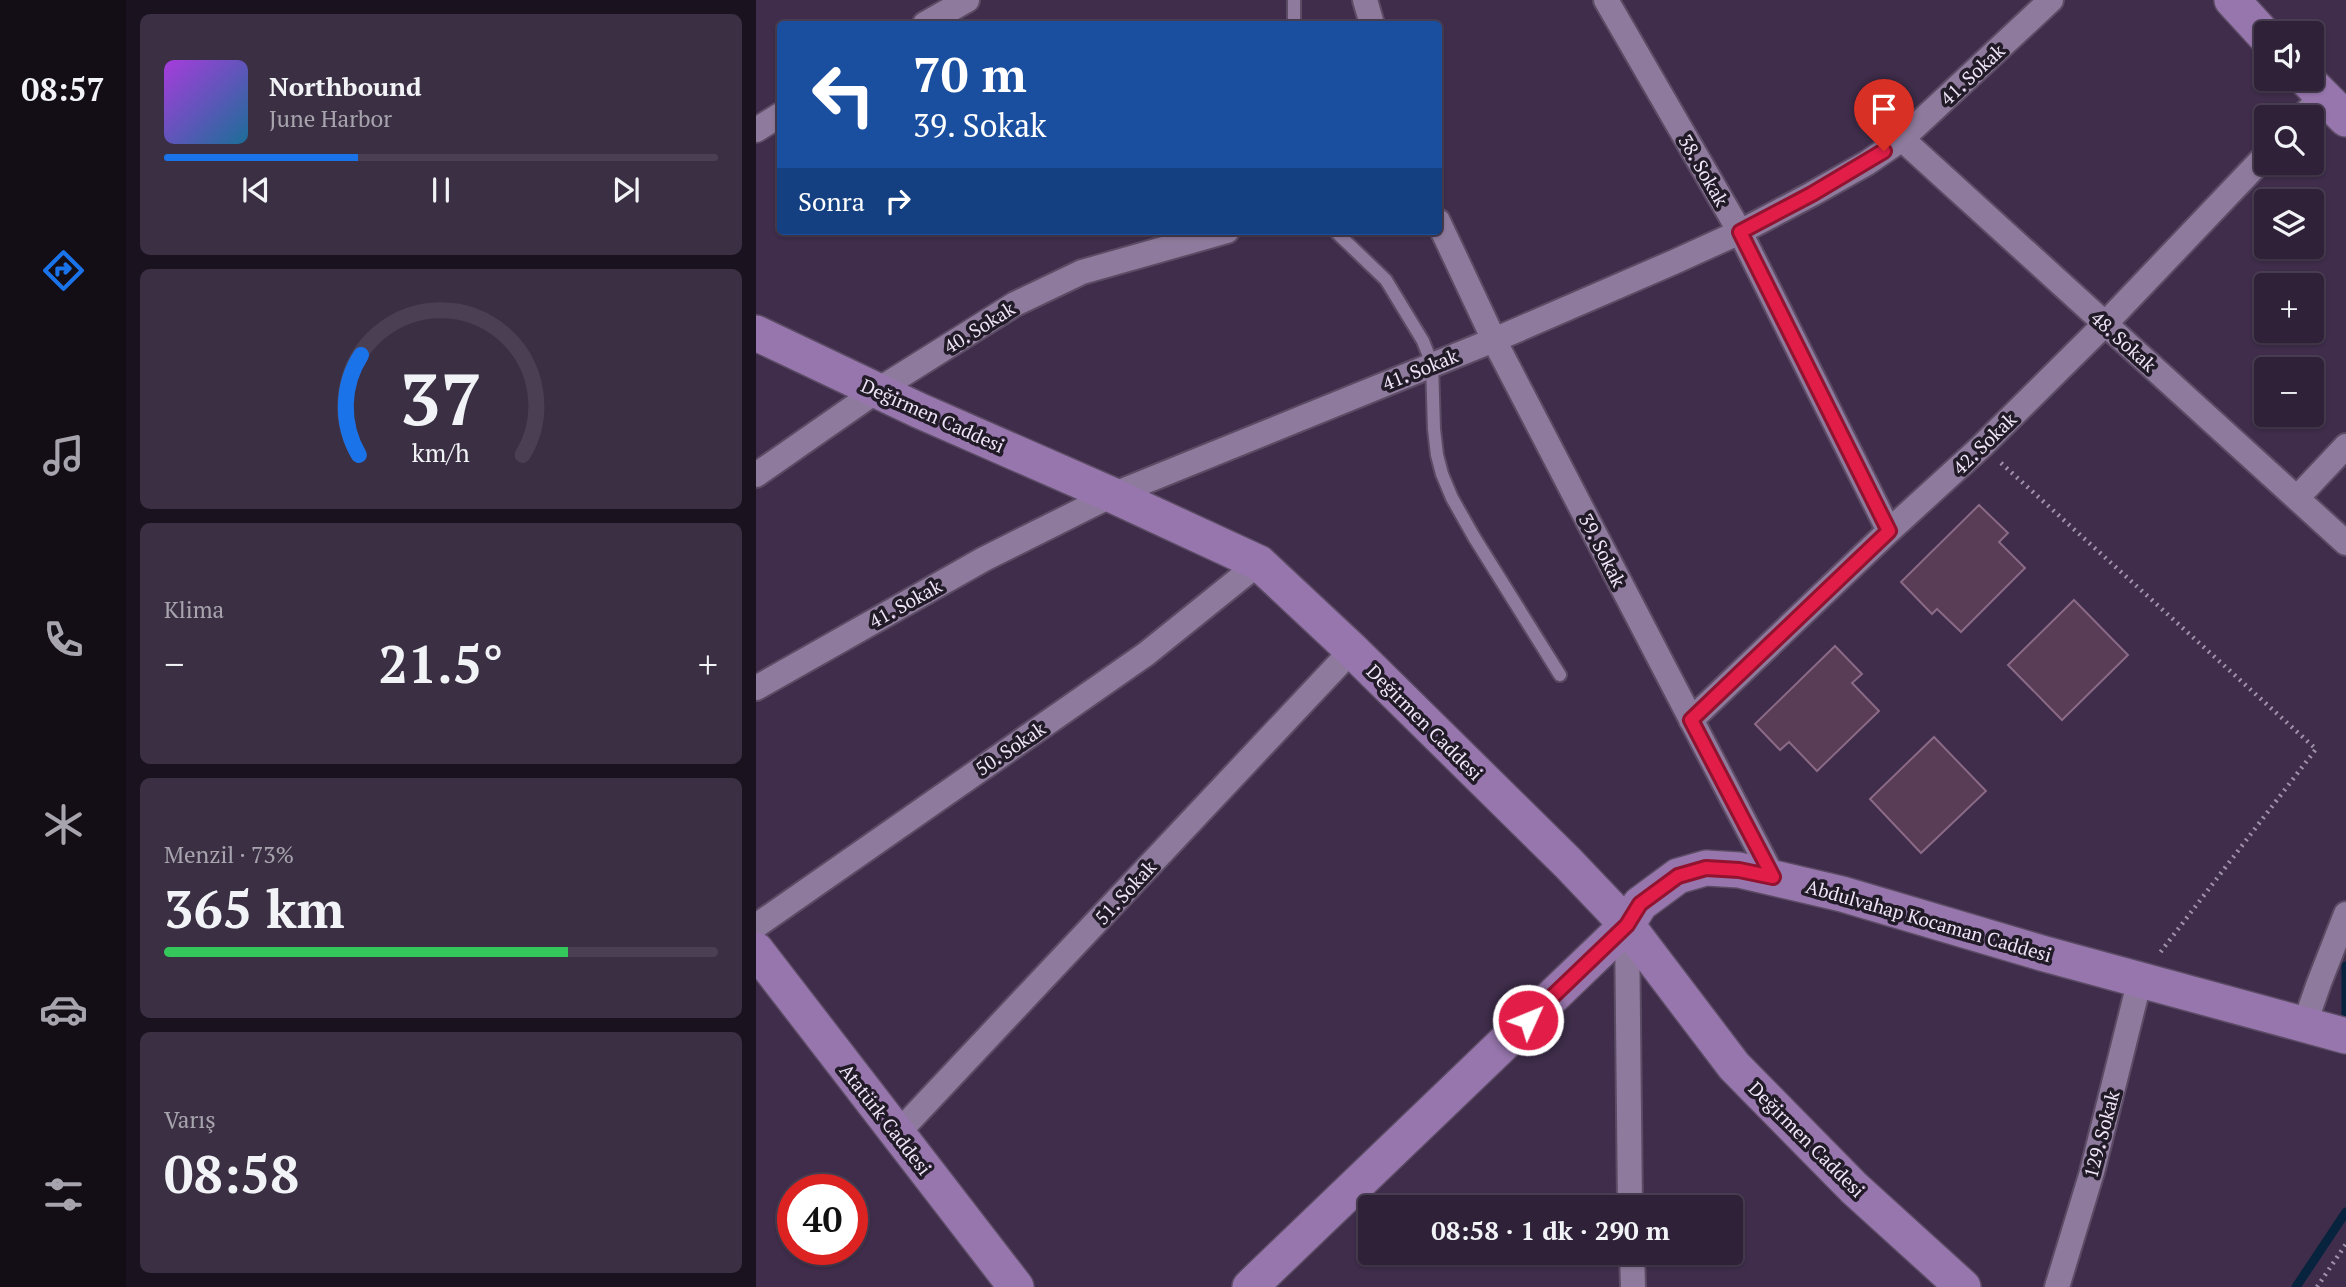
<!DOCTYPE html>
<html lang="tr">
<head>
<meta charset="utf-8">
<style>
	body { margin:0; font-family:"PT Serif",serif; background:#3b2f43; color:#f1f3f6; height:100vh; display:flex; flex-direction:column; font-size:26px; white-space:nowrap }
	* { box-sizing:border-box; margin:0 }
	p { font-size:23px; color:#a7a4ae }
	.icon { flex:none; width:38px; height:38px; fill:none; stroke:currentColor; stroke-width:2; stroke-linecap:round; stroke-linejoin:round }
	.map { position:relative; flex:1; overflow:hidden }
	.side { display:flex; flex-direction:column; gap:14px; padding:14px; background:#1a131f; width:630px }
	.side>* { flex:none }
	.banner { position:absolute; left:21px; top:21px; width:665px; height:214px; border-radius:7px; box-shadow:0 2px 5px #0004,0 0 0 2px #4a3f53; background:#1a4fa0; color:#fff; overflow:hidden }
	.buttons { position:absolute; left:1498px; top:21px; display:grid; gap:14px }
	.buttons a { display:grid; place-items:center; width:70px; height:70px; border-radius:7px; background:#2f2238; box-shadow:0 2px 5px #0004,0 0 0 2px #4a3f53; font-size:35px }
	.speed { position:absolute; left:21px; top:1174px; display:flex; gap:14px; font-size:35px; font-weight:700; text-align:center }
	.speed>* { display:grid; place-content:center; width:91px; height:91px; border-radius:50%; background:#2f2238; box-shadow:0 2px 5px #0004,0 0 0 2px #4a3f53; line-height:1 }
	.speed .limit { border:10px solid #d22; background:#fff; color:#111 }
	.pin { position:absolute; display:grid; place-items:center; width:60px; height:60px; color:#fff; margin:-72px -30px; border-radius:50% 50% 50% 0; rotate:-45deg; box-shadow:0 0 7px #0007 }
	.pin .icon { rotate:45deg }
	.me { position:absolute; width:77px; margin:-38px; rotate:46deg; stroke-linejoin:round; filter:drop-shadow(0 0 5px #0008) }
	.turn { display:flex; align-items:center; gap:24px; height:147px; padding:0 21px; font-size:32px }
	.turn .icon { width:91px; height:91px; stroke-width:2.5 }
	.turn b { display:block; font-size:49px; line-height:60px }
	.then { display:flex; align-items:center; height:66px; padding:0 21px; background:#0003; gap:14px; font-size:26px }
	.big { font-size:52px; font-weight:700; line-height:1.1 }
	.side .card { flex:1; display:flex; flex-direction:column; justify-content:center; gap:10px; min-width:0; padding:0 24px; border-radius:10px; background:#3b2f43 }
	.side .dial { align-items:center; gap:0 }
	.dial svg { height:182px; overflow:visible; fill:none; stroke:#4a3f53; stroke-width:7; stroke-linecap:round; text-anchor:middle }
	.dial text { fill:#f1f3f6; stroke:none }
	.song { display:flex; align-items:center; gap:21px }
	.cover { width:84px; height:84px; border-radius:10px; background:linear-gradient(135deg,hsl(280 70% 55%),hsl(200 70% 35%)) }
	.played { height:7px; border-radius:4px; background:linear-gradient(90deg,#1a73e8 35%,#4a3f53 35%) }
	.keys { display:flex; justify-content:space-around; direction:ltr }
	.heat { display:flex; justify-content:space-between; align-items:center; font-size:38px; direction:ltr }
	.charge { height:10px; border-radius:5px; background:linear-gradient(90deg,#34c759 73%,#4a3f53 0) }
	.trip { position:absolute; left:602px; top:1195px; width:385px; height:70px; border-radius:7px; background:#2f2238; box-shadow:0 2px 5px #0004,0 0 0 2px #4a3f53; font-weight:700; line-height:70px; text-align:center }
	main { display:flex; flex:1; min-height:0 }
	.tabs { display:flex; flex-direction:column; width:126px; justify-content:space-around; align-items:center; background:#130e16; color:#a7a4ae }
	.tabs .icon { width:49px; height:49px }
	.tabs .active { color:#1a73e8 }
	.tabs b { font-size:32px; color:#f1f3f6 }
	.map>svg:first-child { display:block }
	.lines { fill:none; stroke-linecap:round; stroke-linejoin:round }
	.stream { stroke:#08233d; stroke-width:9 }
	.building { fill:#593c55; stroke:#8a6a86; stroke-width:2 }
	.lane-casing { stroke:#5b4b64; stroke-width:16 }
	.street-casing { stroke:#5b4b64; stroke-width:28 }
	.secondary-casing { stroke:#5b4b64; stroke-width:38 }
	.path { stroke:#a092aa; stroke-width:4.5; stroke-dasharray:2 5; stroke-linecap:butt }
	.lane { stroke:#8e7a9c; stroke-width:12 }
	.street { stroke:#8e7a9c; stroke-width:24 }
	.secondary { stroke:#9776ad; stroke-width:35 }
	.route-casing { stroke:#92132f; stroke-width:18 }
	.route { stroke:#e11d48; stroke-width:12 }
	.labels { text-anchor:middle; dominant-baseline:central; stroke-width:7; stroke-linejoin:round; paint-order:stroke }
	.street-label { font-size:19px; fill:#f0e5f8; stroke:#211a27 }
</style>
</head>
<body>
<main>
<nav class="tabs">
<b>08:57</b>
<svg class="icon active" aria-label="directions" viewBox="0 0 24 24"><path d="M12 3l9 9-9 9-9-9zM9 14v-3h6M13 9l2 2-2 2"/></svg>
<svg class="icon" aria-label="music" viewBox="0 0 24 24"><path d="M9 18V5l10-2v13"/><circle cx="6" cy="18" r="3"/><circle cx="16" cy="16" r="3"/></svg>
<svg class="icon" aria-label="phone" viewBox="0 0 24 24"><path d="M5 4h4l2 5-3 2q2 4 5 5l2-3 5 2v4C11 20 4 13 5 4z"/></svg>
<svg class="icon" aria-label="climate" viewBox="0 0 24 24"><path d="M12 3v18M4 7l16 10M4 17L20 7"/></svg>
<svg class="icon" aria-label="car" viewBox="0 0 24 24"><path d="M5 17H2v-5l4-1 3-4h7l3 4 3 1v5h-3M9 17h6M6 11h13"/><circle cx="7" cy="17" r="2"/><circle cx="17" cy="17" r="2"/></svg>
<svg class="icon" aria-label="filters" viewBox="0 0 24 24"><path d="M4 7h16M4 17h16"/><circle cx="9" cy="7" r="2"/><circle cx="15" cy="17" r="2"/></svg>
</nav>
<section class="side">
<div class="card">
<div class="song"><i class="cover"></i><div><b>Northbound</b><p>June Harbor</p></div></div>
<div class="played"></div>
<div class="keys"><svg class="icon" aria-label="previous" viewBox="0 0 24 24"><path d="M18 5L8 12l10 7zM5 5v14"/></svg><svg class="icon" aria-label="pause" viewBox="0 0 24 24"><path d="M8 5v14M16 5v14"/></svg><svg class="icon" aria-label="next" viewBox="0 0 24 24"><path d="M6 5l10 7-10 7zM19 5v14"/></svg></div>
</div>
<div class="card dial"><svg viewBox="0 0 100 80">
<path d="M14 69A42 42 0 1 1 86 69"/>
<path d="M14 69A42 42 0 0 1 15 25" stroke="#1a73e8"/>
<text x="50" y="56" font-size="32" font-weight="700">37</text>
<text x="50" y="72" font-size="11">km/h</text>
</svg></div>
<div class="card"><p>Klima</p>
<div class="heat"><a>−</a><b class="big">21.5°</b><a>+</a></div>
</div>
<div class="card"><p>Menzil · 73%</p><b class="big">365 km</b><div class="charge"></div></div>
<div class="card"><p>Varış</p><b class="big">08:58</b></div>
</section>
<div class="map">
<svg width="1590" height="1287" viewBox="0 0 1590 1287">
	<rect width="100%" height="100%" fill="#3f2d4b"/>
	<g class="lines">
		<path class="stream" d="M1590 966V1017
			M1540 1287 1590 1212"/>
	</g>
	<path class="building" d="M1223 505 1252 533 1243 542 1269 568 1205 632 1181 609 1176 614 1145 582Z
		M1318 600 1372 655 1306 720 1252 665Z
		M1079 646 1106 674 1096 683 1123 711 1061 771 1033 742 1024 750 999 724Z
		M1178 737 1230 791 1165 853 1114 799Z"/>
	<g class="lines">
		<g class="lane-casing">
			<path id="lane" d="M538 0V24
				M579 231 630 280 667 341 676 364 678 429 681 455 686 474 696 498 718 537 804 675"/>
		</g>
		<g class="street-casing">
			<path id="street" d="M609 0 616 24
				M850 0 984 232 1133 531
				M169 24 211 0
				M1546 117 1567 95
				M0 130 24 115
				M1146 139 1590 543
				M682 221 738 340 1017 877
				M0 475 122 390 259 304 326 272 471 231
				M1541 498 1590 446
				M0 688 228 559 356 495 738 340 918 262 984 232 1056 194 1111 163 1146 139 1295 0
				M935 720 1133 531 1226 446 1349 324 1510 155
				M871 925 874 1208
				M0 926 390 654 503 563
				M1549 1023 1563 983 1590 914
				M141 1134 596 650
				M876 1253 877 1287
				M1301 1287 1336 1172 1384 979"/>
		</g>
		<g class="secondary-casing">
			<path id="secondary" d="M1476 0 1510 37
				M1550 79 1590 119
				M0 333 162 410 356 495 503 563 596 650 812 863 871 925 978 1066 1098 1188 1207 1287
				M0 950 260 1287
				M494 1287 871 925 884 904 922 876 950 868 983 870 1086 894 1289 954 1590 1036"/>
		</g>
		<path class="path" d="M1245 463 1560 749 1403 954
			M1561 1287 1590 1244"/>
		<use href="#lane" class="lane"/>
		<use href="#street" class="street"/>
		<use href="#secondary" class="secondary"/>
	</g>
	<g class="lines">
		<g class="route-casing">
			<path id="route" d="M772 1020 871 925 884 904 922 876 950 868 983 870 1017 877 935 720 1133 531 984 232 1056 194 1128 151"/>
		</g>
		<use href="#route" class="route"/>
	</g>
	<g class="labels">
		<g class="street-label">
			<text transform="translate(1216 74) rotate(-43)">41. Sokak</text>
			<text transform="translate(948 170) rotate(60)">38. Sokak</text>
			<text transform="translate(223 327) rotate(-32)">40. Sokak</text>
			<text transform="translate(1368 341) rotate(42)">48. Sokak</text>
			<text transform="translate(664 369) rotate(-22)">41. Sokak</text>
			<text transform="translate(177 415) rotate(24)">Değirmen Caddesi</text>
			<text transform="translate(1228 443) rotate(-44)">42. Sokak</text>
			<text transform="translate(847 550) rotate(63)">39. Sokak</text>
			<text transform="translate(149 603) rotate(-29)">41. Sokak</text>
			<text transform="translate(669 722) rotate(45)">Değirmen Caddesi</text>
			<text transform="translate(254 748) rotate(-34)">50. Sokak</text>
			<text transform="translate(369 892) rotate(-47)">51. Sokak</text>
			<text transform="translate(1173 920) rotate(16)">Abdulvahap Kocaman Caddesi</text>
			<text transform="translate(130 1119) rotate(52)">Atatürk Caddesi</text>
			<text transform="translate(1345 1134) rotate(-75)">129. Sokak</text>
			<text transform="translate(1051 1139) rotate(45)">Değirmen Caddesi</text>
		</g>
	</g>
</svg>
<div class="buttons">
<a><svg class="icon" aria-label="sound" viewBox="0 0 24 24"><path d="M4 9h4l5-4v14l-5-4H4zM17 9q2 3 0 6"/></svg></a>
<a><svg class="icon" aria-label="search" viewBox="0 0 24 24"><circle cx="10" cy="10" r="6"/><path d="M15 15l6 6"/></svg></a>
<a><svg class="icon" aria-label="layers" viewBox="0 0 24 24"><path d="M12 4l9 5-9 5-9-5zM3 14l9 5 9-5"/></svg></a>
<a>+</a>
<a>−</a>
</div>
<div class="speed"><div class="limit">40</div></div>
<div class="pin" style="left:1128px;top:151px;background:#d93025"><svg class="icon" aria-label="arrive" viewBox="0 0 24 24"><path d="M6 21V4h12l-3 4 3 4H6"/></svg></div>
<svg class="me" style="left:772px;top:1020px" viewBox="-20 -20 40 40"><circle r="17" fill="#e11d48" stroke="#fff" stroke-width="3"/><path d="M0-11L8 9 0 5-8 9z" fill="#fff"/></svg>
<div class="trip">08:58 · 1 dk · 290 m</div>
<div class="banner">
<div class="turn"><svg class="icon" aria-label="left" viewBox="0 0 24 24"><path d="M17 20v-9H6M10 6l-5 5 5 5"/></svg><div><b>70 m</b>39. Sokak</div></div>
<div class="then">Sonra<svg class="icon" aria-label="right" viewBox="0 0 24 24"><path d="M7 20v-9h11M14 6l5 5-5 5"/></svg></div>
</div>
</div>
</main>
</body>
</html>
